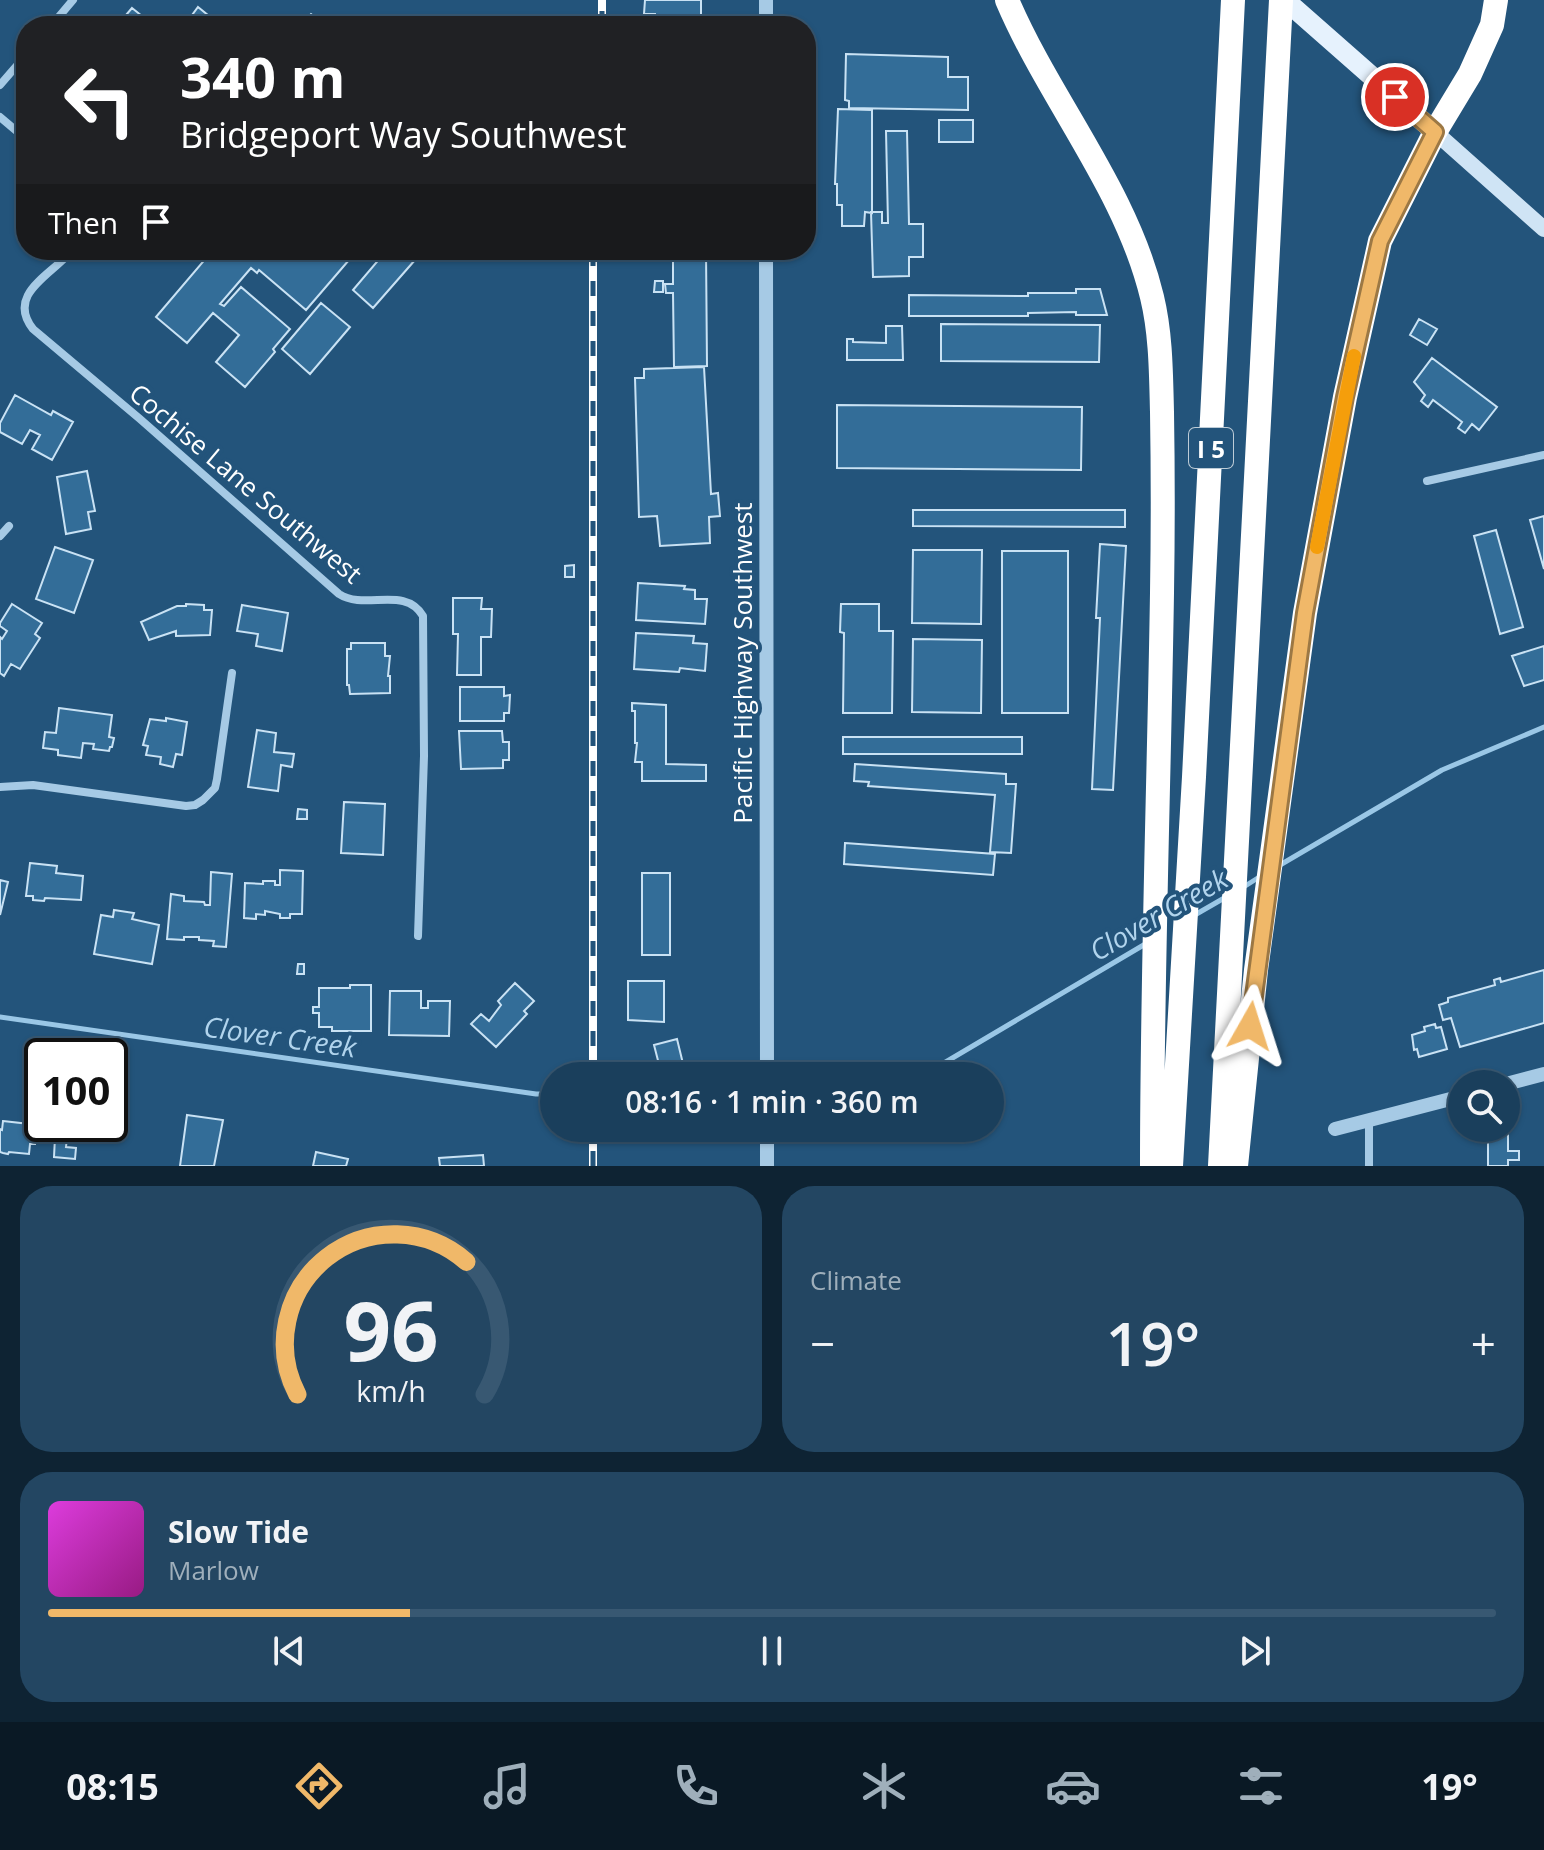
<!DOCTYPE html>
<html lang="en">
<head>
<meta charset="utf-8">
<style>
	body { margin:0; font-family:"Open Sans",sans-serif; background:#234662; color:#f1f3f6; height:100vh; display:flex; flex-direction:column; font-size:30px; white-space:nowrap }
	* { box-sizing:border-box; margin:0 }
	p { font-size:26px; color:#9fafbb }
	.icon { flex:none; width:44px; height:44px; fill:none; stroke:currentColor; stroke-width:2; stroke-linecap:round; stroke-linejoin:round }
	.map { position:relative; height:1166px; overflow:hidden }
	.panel { display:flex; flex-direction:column; gap:20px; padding:20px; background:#0e2333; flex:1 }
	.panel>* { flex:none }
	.guide { position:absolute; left:16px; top:16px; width:800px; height:244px; border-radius:32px; box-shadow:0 2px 6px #0004,0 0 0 2px #385872; background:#202124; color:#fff; overflow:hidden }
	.buttons { position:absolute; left:1448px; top:1070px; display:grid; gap:16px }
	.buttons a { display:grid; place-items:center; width:72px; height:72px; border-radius:50%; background:#1a3f5c; box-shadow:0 2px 6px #0004,0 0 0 2px #385872; font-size:40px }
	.speed { position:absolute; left:24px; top:1038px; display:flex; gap:16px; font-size:40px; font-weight:700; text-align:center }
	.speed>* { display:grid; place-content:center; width:104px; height:104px; border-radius:50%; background:#1a3f5c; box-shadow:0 2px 6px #0004,0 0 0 2px #385872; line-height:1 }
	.speed .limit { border:4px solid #111; border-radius:12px; background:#fff; color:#111 }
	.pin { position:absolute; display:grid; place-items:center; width:68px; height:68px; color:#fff; margin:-34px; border:4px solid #fff; border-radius:50%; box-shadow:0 2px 8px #0007 }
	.me { position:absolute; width:88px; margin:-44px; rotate:6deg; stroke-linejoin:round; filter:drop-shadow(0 0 6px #0008) }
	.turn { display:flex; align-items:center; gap:28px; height:168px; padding:0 32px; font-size:36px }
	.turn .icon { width:104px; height:104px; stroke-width:2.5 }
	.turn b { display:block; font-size:56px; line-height:68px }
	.then { display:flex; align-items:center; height:76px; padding:0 32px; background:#0003; gap:16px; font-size:30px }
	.big { font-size:60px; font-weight:600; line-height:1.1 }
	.panel .widget { flex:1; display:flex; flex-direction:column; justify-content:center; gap:12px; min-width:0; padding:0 28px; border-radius:32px; background:#234662 }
	.panel .dial { align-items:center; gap:0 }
	.dial svg { height:208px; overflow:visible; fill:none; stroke:#385872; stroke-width:7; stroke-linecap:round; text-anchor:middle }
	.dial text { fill:#f1f3f6; stroke:none }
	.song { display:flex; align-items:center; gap:24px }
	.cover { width:96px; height:96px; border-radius:12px; background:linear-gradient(135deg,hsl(300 70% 55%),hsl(310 70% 35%)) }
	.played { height:8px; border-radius:4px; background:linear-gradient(90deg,#f0b869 25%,#385872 25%) }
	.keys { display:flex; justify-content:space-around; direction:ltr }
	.heat { display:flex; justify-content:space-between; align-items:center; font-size:44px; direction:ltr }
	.panel .tiles { flex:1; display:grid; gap:20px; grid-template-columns:1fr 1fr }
	.widget:last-child { grid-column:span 2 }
	.trip { position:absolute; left:540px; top:1062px; width:464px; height:80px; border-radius:40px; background:#1a3f5c; box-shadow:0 2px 6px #0004,0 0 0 2px #385872; font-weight:600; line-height:80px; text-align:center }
	.tab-bar { display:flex; height:128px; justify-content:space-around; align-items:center; background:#0a1925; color:#9fafbb }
	.tab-bar .icon { width:56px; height:56px }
	.tab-bar .current { color:#f0b869 }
	.tab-bar b { font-size:36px; color:#f1f3f6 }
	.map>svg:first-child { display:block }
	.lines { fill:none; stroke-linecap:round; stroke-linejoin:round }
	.stream { stroke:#9ac7e6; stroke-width:5 }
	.building { fill:#336d98; stroke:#c9e2f4; stroke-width:2 }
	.minor { stroke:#a6cae5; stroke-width:8 }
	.tertiary { stroke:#a6cae5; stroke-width:14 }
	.secondary { stroke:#cfe4f5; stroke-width:16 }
	.primary { stroke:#e6f2fd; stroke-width:20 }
	.motorway { stroke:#fff; stroke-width:24 }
	.rail-casing { stroke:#fff; stroke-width:8 }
	.rail { stroke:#23547b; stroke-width:5; stroke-dasharray:15; stroke-linecap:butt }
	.route-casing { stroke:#9c7844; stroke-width:20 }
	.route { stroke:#f0b869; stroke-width:14 }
	.slow { stroke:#f59e0b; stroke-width:14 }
	.labels { text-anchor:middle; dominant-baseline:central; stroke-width:8; stroke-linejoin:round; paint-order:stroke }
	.shield { fill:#23547b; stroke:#bdccd7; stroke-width:2 }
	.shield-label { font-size:24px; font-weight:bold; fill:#fff }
	.street-label { font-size:26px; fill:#fff; stroke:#23547b }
	.water-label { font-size:28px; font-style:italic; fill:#b1d4ed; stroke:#23547b }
</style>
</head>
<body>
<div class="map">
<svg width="1544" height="1166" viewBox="0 0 1544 1166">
	<rect width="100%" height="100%" fill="#23547b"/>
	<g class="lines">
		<path class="stream" d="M1280 865 1442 770 1544 727
			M1242 888 1261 876
			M1193 916 1226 897
			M0 1017 536 1094H554
			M922 1076 1147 943"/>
	</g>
	<path class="building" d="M645 0H701V26H655V14H644Z
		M198 7 209 16 201 26H184Z
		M132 8 152 24 150 26H113L118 19 121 21Z
		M311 14 326 26H300Z
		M846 54 948 57V77H968V110L849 108V101L845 100Z
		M838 109 872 110V213L865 212 864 226H842V205H837V184H835Z
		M939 120H973V142H939Z
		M886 131H907L909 224H923V257H909V276L873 277 871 212H882V223H888Z
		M213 250H244L256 260 264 250H338L349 260 306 310 259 270 257 273 251 268 220 304 224 306 241 287 290 329 273 349 275 352 245 387 216 362 239 335 213 313 187 343 156 317Z
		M387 250H403L415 260 373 308 353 290Z
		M673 250H706L707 366 674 367 673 293H666L665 284H673Z
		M655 281H663V292H654Z
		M1076 289H1100L1107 315H1076V312L1028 313V316H909V295L1028 296V293H1076Z
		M321 303 350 327 310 374 282 349Z
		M1419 319 1437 329 1427 345 1410 335Z
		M941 324 1100 325 1099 362 941 361Z
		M886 326H902L903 360H847V339H853V342L886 343Z
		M1432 358 1497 407 1479 430 1472 424 1465 433 1458 428 1462 422 1433 400 1428 407 1421 401 1425 395 1414 382Z
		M704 367 711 494 718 493 720 516 709 517 710 543 660 546 657 516 639 517 635 378H644V369Z
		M15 395 51 415 53 411 73 422 52 460 32 449 40 435 30 430 22 444 0 432V423Z
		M837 405 1082 407 1081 470 837 468Z
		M87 471 95 511 88 512 91 529 66 534 57 477Z
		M913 510H1125V527L913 526Z
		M1544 516V569L1530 520Z
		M1496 530 1523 627 1500 634 1474 536Z
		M1100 544 1126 546 1113 790 1092 789 1100 618H1096Z
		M55 547 93 560 74 613 36 599Z
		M913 550H982L981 624 912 623Z
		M1002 551H1068V713H1002Z
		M574 565V577H565V566Z
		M638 583 685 586 684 589 695 590V599H707L705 624 636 620Z
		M453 598H482L481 609H492L491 637H481V675H457L458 634H453Z
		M12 604 42 623 35 634 40 638 20 669 11 664 4 676 0 673V637L2 639 7 631 0 626V623Z
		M186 604 204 605V610H212L210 635 176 636V631L149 640 141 622 177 606H186Z
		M841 604H879V631H893L892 713H843L844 633 840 632Z
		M242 605 288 613 282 651 256 646 258 634 237 631Z
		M636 633 694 636 693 643 707 644 705 671 680 668 679 672 634 669Z
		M913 639 982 640 981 713 912 712Z
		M351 643H385V656H390L388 676H390V693L350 694 349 685H347V649H351Z
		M1544 646V680L1524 686 1512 656Z
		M460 687H504V696L510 695 509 713H504V721H460Z
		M632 703 666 705V764L706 765V781H642V762H635L637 743H635V711H632Z
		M59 708 112 715 109 737 114 738 112 747H110L109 751 93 749 94 744 83 743 81 758 58 755V750L43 748 45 732 56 733Z
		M166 718 187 722 182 755 176 754 173 767 160 764 161 757 146 755 148 746 143 745 150 719 166 721Z
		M257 730 276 733 274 752 294 754 292 767 281 765 278 791 248 787Z
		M459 731H502L503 742H509V760H503V768L461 769Z
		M843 737H1022V754H843Z
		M855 764 1006 774V784H1016L1011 853 990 852 995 795 868 786 869 782 854 781Z
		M344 802 385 804 383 855 341 853Z
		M298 809 307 810V819H297Z
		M845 843 995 854 993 875 844 864Z
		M30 863 57 866 56 873 83 876 81 900 45 898 44 901 33 900V896H26Z
		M280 870 303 871 302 914H290V918H280V914L265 911V915L256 914V919L244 918 245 883 263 884V881H275V885H280Z
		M211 872 232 874 226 947 213 946 214 941 199 940V937H184V940L167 939 171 894 184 896V901L204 902 205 905H210Z
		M642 873H670V955H642Z
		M0 880 8 882 0 915Z
		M114 910 134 913 132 919 159 925 152 964 94 954 101 915 113 917Z
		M298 964H304V974H297Z
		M1544 970V1023L1460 1047 1451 1018 1443 1020 1439 1005 1448 1002V998L1495 985 1494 980 1500 978 1501 982Z
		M628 981H664V1022L628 1020Z
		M515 983 534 1001 524 1011 527 1014 496 1047 471 1024 481 1014 489 1021 501 1005 498 1001Z
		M350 985H371V1031H332V1027H319V1013H313V1007H319V988H350Z
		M390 991H421V1008H428V1001H450L449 1036 389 1035Z
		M1435 1024 1436 1028 1441 1027 1447 1049 1419 1057 1417 1049 1414 1050 1412 1035 1425 1031 1424 1027Z
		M677 1039 686 1076H662L654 1045Z
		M187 1115 223 1120 214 1166H180Z
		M3 1121 47 1126 45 1140 35 1139V1144H30L29 1154 9 1152 8 1154 3 1153 0 1152V1129L2 1130Z
		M59 1124H78L76 1137 58 1133Z
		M1488 1133H1508V1151H1519V1160H1508V1166H1488Z
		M55 1137 67 1138 66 1147 76 1148 75 1159 54 1157Z
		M316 1152 348 1159 346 1166H313Z
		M483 1155 484 1166H440L439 1158Z"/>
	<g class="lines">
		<path class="minor" d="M51 26 73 0
			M0 85 26 55
			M0 117 26 139
			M72 250C54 274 5 293 33 329L140 419 339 594C365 611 405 585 423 616L424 756 418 936
			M1427 481 1544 455
			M0 536 9 526
			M0 787 33 785 186 806 195 805 203 800 215 788 217 779 232 673
			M1369 1121V1166"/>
		<path class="tertiary" d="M766 0V26
			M766 250 767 1076
			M1506 1084 1544 1074
			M767 1128V1166
			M1335 1129 1462 1096"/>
		<path class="secondary" d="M1435 132 1544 229"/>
		<path class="primary" d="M1285 0 1435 132"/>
		<path class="motorway" d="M1007 0C1050 101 1126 189 1152 297 1161 334 1161 374 1162 412 1163 472 1163 532 1162 593 1159 784 1152 975 1152 1166
			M1171 1166 1194 777 1233 0
			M1220 1166 1281 0
			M1236 1166 1256 970 1305 613 1345 397 1380 241 1435 132 1470 74 1492 25 1496 0"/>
		<g class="rail-casing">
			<path id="rail" d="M602 26V0
				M593 1076V250
				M593 1166V1128"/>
		</g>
		<use href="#rail" class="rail"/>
	</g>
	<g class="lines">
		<g class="route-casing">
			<path id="route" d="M1250 1026 1305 613 1345 397 1380 241 1435 132 1395 97"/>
		</g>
		<use href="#route" class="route"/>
		<path class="slow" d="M1317 547 1354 356"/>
	</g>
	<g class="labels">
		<rect class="shield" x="1189" y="428" width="44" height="40" rx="6"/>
		<g class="shield-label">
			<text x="1211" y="448">I 5</text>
		</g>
		<g class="street-label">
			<text transform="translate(246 483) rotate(40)">Cochise Lane Southwest</text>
			<text transform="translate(742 663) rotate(-90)">Pacific Highway Southwest</text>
		</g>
		<g class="water-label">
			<text transform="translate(1158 914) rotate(-30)">Clover Creek</text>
			<text transform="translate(280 1036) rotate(8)">Clover Creek</text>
		</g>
	</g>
</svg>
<div class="buttons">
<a><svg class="icon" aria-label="search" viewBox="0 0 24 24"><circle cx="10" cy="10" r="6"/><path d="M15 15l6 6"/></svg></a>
</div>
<div class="speed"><div class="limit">100</div></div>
<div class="pin" style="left:1395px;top:97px;background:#d93025"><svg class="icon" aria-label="arrive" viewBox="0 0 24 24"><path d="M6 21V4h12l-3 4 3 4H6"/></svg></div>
<svg class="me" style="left:1250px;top:1026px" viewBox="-20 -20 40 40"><path d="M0-17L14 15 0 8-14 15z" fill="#f0b869" stroke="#fff" stroke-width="4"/></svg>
<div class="trip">08:16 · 1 min · 360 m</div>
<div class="guide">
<div class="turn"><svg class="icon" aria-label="left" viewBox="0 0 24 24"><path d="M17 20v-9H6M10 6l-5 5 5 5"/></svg><div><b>340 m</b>Bridgeport Way Southwest</div></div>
<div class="then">Then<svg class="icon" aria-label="arrive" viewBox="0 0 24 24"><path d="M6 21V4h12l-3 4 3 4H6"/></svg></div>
</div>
</div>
<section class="panel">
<div class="tiles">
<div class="widget dial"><svg viewBox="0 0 100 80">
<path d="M14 69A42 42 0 1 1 86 69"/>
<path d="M14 69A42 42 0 0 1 79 18" stroke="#f0b869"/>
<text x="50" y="56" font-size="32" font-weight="700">96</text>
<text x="50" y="72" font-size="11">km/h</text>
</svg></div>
<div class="widget"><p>Climate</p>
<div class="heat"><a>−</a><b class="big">19°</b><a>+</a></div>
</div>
<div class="widget">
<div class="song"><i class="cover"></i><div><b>Slow Tide</b><p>Marlow</p></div></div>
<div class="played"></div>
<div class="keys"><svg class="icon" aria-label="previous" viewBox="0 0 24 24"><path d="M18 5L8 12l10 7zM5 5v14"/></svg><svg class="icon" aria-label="pause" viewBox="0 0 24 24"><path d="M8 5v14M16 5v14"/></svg><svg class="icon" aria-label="next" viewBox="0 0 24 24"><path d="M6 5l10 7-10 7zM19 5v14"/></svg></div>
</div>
</div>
</section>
<nav class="tab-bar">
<b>08:15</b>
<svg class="icon current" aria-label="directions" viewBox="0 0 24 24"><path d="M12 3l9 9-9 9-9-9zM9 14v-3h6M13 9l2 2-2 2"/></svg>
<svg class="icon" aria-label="music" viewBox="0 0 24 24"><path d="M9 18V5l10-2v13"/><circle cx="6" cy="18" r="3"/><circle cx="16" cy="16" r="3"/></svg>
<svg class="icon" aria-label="phone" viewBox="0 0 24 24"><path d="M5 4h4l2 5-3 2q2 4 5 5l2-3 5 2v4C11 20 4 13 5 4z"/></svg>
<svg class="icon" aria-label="climate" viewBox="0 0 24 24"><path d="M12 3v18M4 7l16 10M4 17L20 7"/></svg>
<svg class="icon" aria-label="car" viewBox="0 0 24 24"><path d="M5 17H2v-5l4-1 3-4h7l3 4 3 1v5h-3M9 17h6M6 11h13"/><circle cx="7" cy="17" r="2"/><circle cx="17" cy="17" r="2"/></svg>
<svg class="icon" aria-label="filters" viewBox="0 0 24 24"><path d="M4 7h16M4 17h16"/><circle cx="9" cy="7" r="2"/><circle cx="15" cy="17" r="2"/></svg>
<b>19°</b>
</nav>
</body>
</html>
